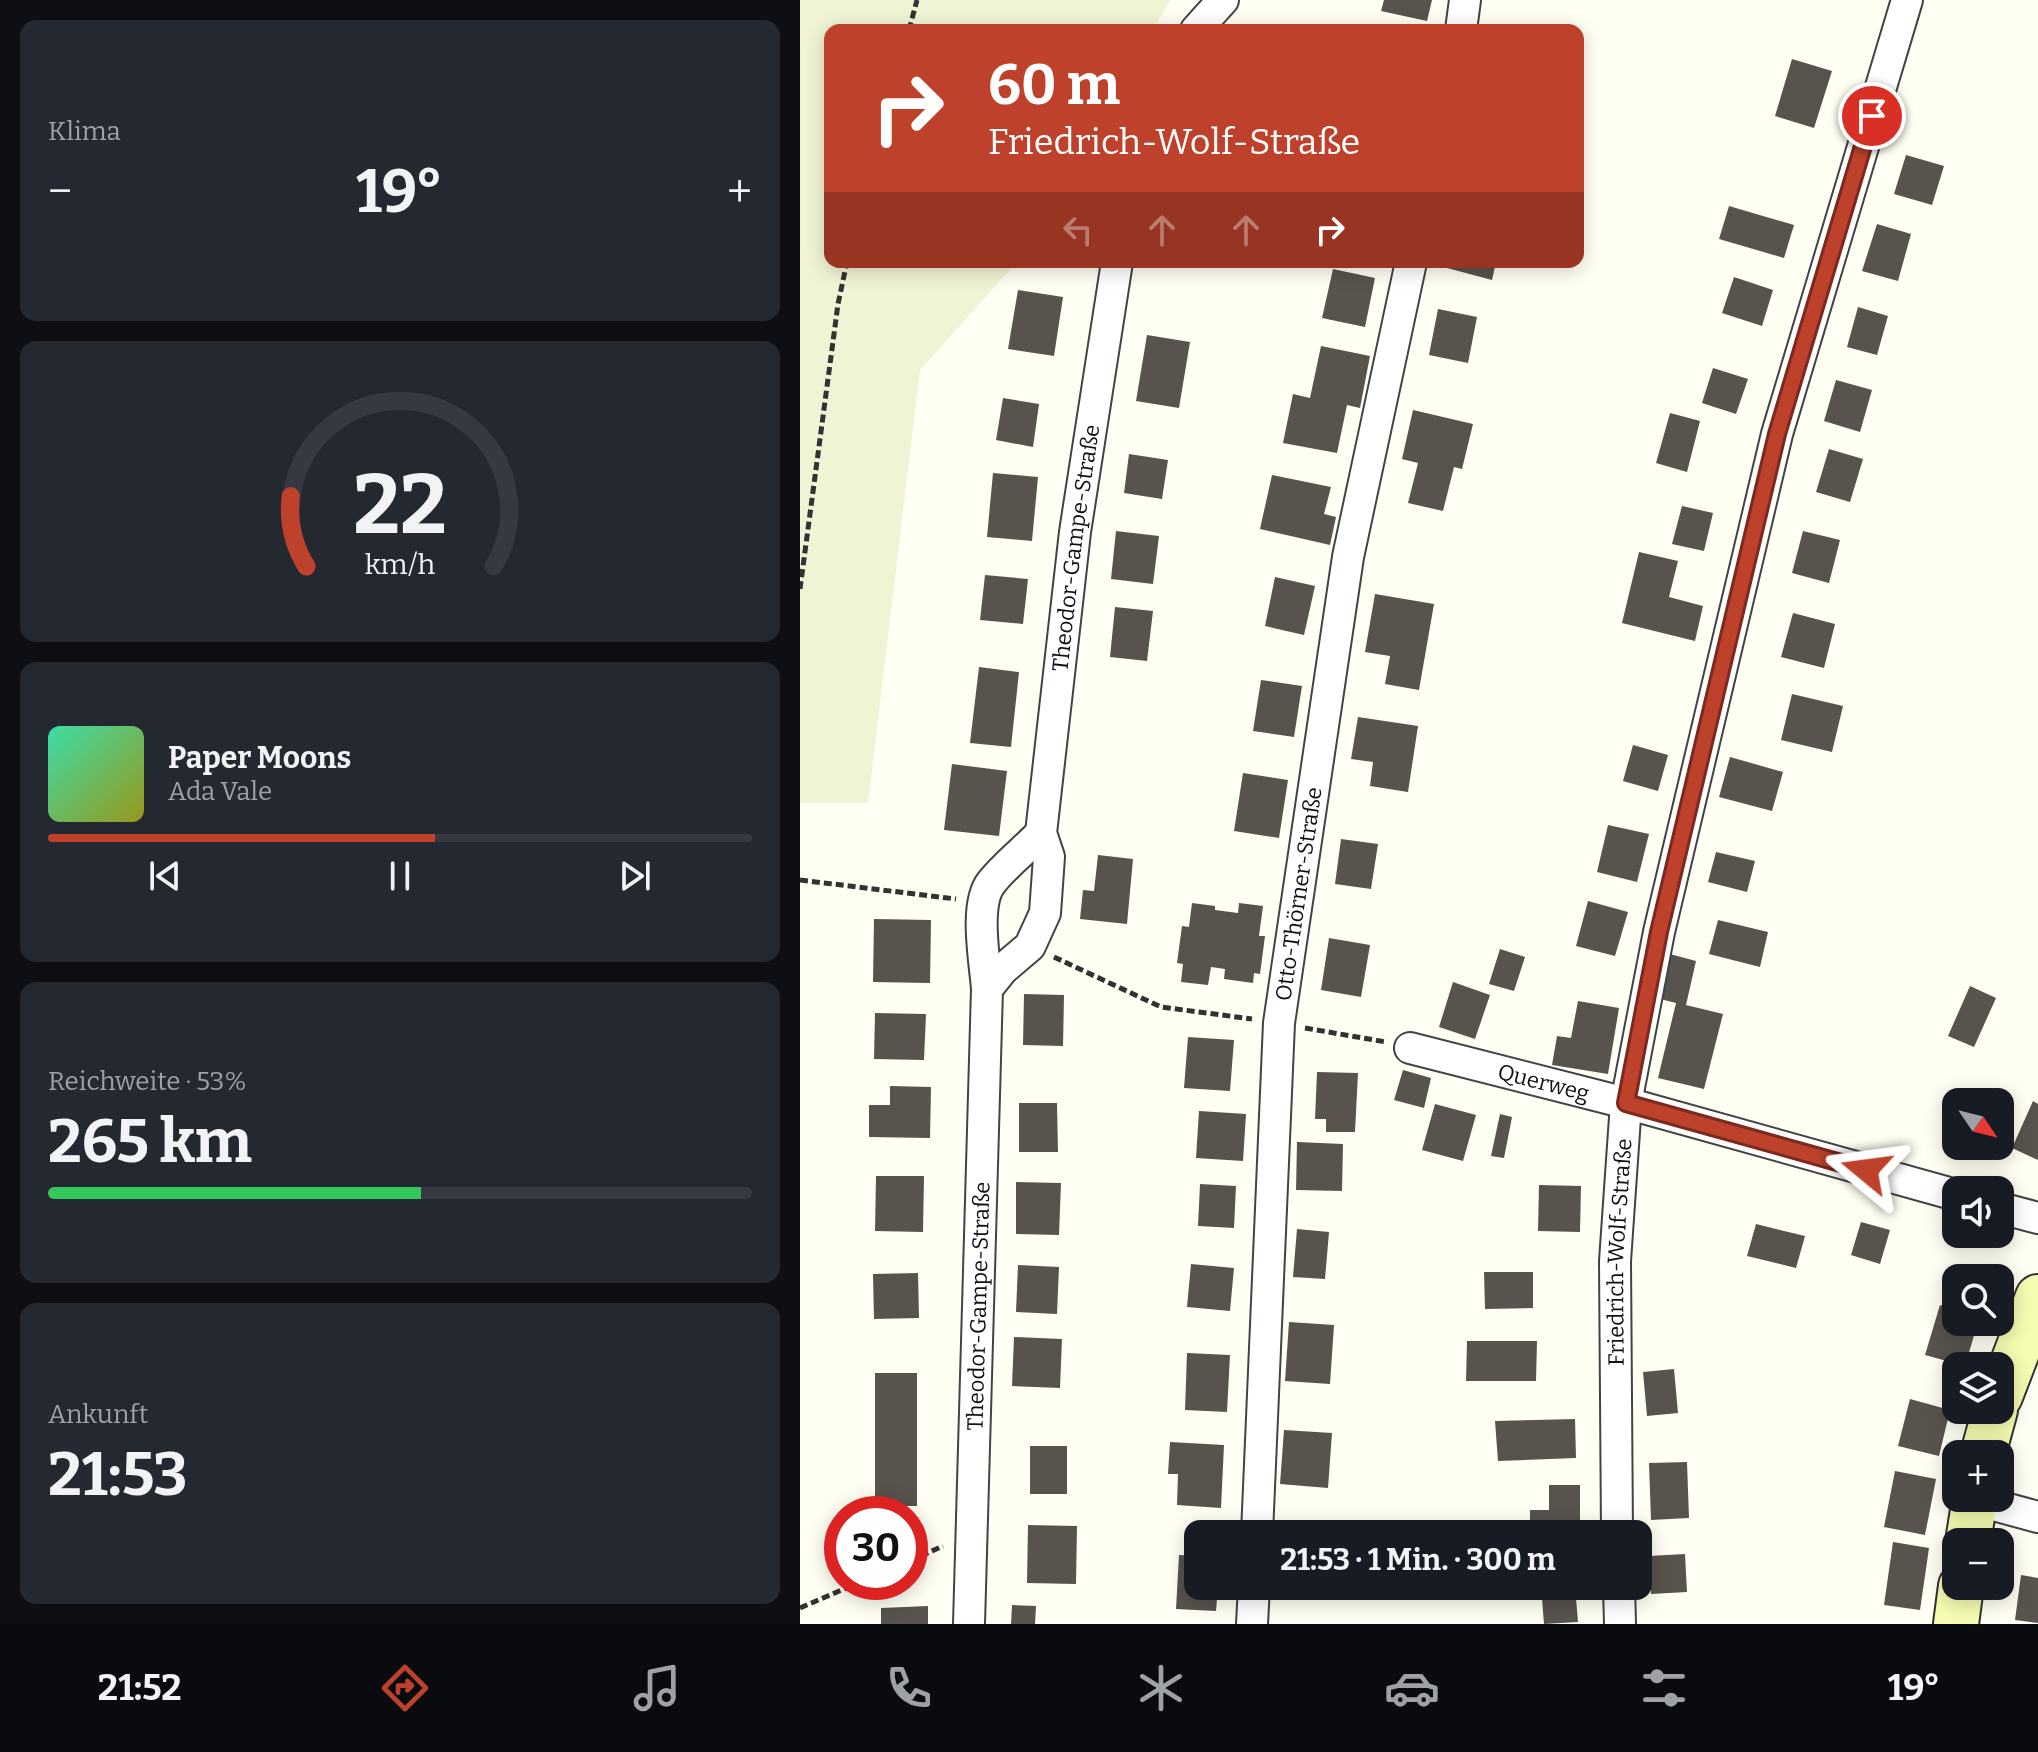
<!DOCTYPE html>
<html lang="de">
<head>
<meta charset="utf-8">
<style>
	body { margin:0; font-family:Bitter,serif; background:#242831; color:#f1f3f6; height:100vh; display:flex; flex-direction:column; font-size:30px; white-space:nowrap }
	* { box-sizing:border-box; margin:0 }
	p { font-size:26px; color:#9ea1a6 }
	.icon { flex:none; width:44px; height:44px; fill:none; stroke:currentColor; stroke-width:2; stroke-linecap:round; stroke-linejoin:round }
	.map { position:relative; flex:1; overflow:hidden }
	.panel { display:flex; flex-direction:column; gap:20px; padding:20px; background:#0d0f14; width:800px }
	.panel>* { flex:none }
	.top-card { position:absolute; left:24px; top:24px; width:760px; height:244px; border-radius:16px; box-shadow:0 4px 20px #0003; background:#bd412b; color:#fff; overflow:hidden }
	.needle { width:52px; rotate:125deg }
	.tools { position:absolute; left:1142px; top:1088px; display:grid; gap:16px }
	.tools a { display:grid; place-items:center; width:72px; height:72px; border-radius:16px; background:#171b24; box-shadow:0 4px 20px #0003; font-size:40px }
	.speed { position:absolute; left:24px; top:1496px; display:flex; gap:16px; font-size:40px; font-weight:700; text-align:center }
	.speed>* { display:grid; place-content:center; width:104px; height:104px; border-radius:50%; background:#171b24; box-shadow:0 4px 20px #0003; line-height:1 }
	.speed .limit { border:12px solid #d22; background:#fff; color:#111 }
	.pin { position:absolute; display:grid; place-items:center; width:68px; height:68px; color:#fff; margin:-34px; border:4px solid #fff; border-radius:50%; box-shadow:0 2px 8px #0007 }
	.me { position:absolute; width:88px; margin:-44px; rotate:286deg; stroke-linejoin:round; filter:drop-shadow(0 0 6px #0008) }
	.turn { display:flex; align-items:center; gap:28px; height:168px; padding:0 32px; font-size:36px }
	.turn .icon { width:104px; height:104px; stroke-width:2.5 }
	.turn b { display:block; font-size:56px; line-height:68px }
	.lanes { display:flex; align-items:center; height:76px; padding:0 32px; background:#0003; justify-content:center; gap:40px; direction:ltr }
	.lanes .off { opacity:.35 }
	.big { font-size:60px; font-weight:700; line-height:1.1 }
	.panel .tile { flex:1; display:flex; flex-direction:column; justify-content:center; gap:12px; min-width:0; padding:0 28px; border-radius:16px; background:#242831 }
	.panel .dial { align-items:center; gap:0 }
	.dial svg { height:208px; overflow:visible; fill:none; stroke:#363941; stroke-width:7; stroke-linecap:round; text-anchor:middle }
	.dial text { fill:#f1f3f6; stroke:none }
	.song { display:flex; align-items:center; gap:24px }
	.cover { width:96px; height:96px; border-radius:12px; background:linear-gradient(135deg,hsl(160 70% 55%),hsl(60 70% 35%)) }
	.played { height:8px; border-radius:4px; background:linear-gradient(90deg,#bd412b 55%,#363941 55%) }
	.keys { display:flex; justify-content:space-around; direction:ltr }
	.heat { display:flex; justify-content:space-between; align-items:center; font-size:44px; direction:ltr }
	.charge { height:12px; border-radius:6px; background:linear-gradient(90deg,#34c759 53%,#363941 0) }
	.trip { position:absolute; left:384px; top:1520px; width:468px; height:80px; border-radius:16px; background:#171b24; box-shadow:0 4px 20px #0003; font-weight:700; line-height:80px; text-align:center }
	.tabs { display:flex; height:128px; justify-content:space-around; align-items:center; background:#090b0e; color:#9ea1a6 }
	.tabs .icon { width:56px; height:56px }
	.tabs .selected { color:#bd412b }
	.tabs b { font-size:36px; color:#f1f3f6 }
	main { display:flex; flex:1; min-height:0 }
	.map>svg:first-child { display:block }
	.farmland { fill:#f1f4d4 }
	.building { fill:#58534d }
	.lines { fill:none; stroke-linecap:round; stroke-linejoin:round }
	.street-casing { stroke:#434343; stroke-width:34 }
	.secondary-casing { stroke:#323232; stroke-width:48 }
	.path { stroke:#323232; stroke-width:5; stroke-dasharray:8 4; stroke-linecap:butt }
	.street { stroke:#fff; stroke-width:30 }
	.secondary { stroke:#f6fcb1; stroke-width:44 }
	.route-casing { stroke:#7b2a1c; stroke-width:20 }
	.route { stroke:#bd412b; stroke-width:14 }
	.labels { text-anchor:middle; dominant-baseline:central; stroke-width:8; stroke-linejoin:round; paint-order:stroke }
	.street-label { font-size:22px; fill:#101010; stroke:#fff }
</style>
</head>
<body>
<main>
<section class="panel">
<div class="tile"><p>Klima</p>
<div class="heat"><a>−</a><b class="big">19°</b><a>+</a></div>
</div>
<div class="tile dial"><svg viewBox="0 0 100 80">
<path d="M14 69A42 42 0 1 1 86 69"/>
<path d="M14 69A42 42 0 0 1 8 42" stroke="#bd412b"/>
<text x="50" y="56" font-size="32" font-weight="700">22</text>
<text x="50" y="72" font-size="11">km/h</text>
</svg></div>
<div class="tile">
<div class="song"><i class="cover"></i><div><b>Paper Moons</b><p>Ada Vale</p></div></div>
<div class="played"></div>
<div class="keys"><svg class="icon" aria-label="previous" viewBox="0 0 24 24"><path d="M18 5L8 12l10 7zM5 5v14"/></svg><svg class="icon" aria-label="pause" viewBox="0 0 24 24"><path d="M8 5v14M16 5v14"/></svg><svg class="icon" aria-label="next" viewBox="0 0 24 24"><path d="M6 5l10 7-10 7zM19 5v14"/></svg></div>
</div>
<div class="tile"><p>Reichweite · 53%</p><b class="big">265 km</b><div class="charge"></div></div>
<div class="tile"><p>Ankunft</p><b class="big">21:53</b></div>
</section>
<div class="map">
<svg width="1238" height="1624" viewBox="0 0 1238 1624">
	<rect width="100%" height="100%" fill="#fffff3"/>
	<path class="farmland" d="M0 0H370L353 30H30V262H217L120 370 68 803H0Z"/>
	<path class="building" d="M584 0H632L627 21 581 11Z
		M992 59 1032 71 1014 128 975 116Z
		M1106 155 1144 166 1132 205 1094 194Z
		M929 206 994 225 984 258 919 239Z
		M1077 224 1111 234 1098 281 1062 271Z
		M648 262H696L692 280 647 268Z
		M533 269 575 278 565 327 522 318Z
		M934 277 973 290 962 326 922 313Z
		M218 290 263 297 254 356 208 349Z
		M1058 307 1088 316 1077 355 1047 347Z
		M638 309 677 317 668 363 629 355Z
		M347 335 390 342 379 408 336 401Z
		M521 346 570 356 560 408 547 405 537 453 483 443 493 394 510 398Z
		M913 368 948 379 936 414 902 403Z
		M1036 380 1072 390 1060 432 1024 421Z
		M203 398 239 404 233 447 196 440Z
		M613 410 673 424 662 469 654 467 643 511 608 503 618 463 602 459Z
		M870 413 900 421 887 472 856 463Z
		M1029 449 1063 459 1050 502 1016 492Z
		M329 454 368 460 362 499 324 493Z
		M193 473 238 477 232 541 187 537Z
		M472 475 531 487 524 514 536 517 530 545 460 529Z
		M882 506 913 513 904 551 872 544Z
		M316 531 359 536 353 584 311 579Z
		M1003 531 1040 540 1029 583 992 573Z
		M839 552 878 561 869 597 903 606 895 641 822 623Z
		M185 575 228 579 223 624 180 620Z
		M475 577 515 586 504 635 465 626Z
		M575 594 634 604 619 690 585 684 590 656 565 652Z
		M315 607 353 611 347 661 310 657Z
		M993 613 1035 624 1024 668 981 657Z
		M179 667 219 672 211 747 170 743Z
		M461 680 502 686 494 737 453 731Z
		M992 694 1043 706 1032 752 981 740Z
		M558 717 618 726 608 792 570 786 573 762 551 759Z
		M833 745 868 755 858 791 823 781Z
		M930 757 983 772 972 811 919 797Z
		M152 764 207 771 199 836 144 830Z
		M443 773 488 780 479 838 434 831Z
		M808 825 849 834 837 882 797 872Z
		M541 839 578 844 571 889 535 884Z
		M916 852 955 861 947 892 908 882Z
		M298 855 333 859 327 924 280 919 283 890 294 891Z
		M788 901 828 912 815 956 776 946Z
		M392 903 415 906V910L438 913 439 903 463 906 459 936H465L460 974 454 973 453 983 424 979 425 969 411 967 408 985 381 982 383 964 377 963 382 926 389 927Z
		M74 919 131 920 130 983 73 982Z
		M918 920 968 932 960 967 909 954Z
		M529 938 570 945 561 997 521 990Z
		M700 949 725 957 714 991 689 984Z
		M870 954 896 961 886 1005 923 1014 904 1089 858 1078 876 1003 860 999Z
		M653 982 690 995 675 1039 639 1027Z
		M1170 986 1196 998 1174 1047 1148 1036Z
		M224 994 264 995 263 1046 223 1045Z
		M778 1001 819 1008 808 1074 752 1065 757 1036 771 1038Z
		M75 1013 126 1014 124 1060 74 1059Z
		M388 1037 434 1040 430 1091 384 1088Z
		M603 1070 631 1078 624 1108 594 1100Z
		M517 1072 558 1073 555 1132H526V1119H515Z
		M90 1086 131 1087 130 1138 69 1137V1105H90Z
		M1233 1101 1238 1104V1160L1212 1148Z
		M219 1103H257L258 1152H219Z
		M635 1104 676 1115 663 1161 622 1150Z
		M399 1111 446 1114 443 1161 396 1158Z
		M700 1114 712 1117 704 1158 691 1156Z
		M497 1142 543 1144 542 1191 496 1190Z
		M76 1176H124L123 1232 75 1231Z
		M216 1182 261 1183 259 1235 216 1234Z
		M400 1184 436 1186 434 1228 398 1226Z
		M739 1185 781 1186 780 1232 738 1231Z
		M1061 1222 1090 1230 1080 1264 1051 1255Z
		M956 1224 1005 1236 996 1268 947 1256Z
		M497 1229 529 1232 525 1279 493 1277Z
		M391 1264 434 1268 430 1311 387 1307Z
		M218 1265 259 1267 257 1314 216 1312Z
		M684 1272H733V1308L685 1309Z
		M118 1273 119 1318 74 1319 73 1274Z
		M1140 1305 1156 1310V1322H1178L1165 1366 1125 1355Z
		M489 1322 534 1325 530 1384 485 1381Z
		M214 1337 262 1339 260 1388 212 1386Z
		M667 1341H737L736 1381H666Z
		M387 1353 430 1355 427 1412 385 1410Z
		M874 1369 878 1413 847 1416 843 1372Z
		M75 1373H117V1506H75Z
		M1110 1399 1150 1410 1139 1456 1098 1446Z
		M775 1419 776 1458 698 1461 695 1421Z
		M484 1430 532 1433 528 1488 480 1484Z
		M370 1442 424 1445 421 1508 377 1505 378 1474H368Z
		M230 1446H267V1494H230Z
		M887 1462 889 1518 851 1520 849 1463Z
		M1095 1471 1136 1479 1125 1535 1084 1527Z
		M749 1485H780V1520L769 1521V1534H730V1510H749Z
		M228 1525 277 1526 276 1584 227 1583Z
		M1093 1542 1129 1548 1120 1610 1084 1605Z
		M885 1554 887 1592 851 1594 849 1556Z
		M379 1555 398 1556V1586H418L416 1611 376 1609Z
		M1221 1575 1238 1578V1623L1215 1620Z
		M741 1586H775L778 1622 744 1624Z
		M212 1605 236 1606 235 1624H211Z
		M128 1606V1624H81V1608Z"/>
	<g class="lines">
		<g class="street-casing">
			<g id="street">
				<path d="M396 30 423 0"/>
				<path d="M661 30 665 0"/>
				<path id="s1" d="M187 989 203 969 230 946 245 913 249 857 241 833 275 532 317 262"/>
				<path id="s2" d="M610 1048 826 1103 1156 1195"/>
				<path d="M1200 1208 1238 1218"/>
				<path d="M1175 1500 1238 1517"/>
				<path id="s3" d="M457 1534 479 1023 548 557 611 262"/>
				<path id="s4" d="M817 1534 815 1261 826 1103 859 932 977 434 1107 0"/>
				<path d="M819 1586 820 1624"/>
				<path id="s5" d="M169 1624 187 989C185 962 174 905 191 883 205 865 225 850 241 833"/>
				<path d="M452 1624 454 1586"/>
			</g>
		</g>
		<g class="secondary-casing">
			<path id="secondary" d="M1200 1396 1238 1297
				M1183 1454 1195 1410
				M1168 1542 1175 1498
				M1156 1624 1161 1586"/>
		</g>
		<path class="path" d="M109 30 117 0
			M0 589 38 304 47 262
			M0 880 156 899
			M254 957 361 1007 452 1019
			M505 1028 586 1042
			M110 1561 143 1546
			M0 1608 60 1582"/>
		<use href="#street" class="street"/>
		<use href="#secondary" class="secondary"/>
	</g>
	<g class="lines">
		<g class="route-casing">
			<path id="route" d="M1066 1170 826 1103 859 932 977 434 1072 116"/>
		</g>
		<use href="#route" class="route"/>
	</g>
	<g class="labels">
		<g class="street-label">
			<text stroke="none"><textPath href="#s1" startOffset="466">Theodor-Gampe-Straße</textPath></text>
			<text stroke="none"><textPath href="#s3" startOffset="642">Otto-Thörner-Straße</textPath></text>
			<text stroke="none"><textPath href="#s2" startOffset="138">Querweg</textPath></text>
			<text stroke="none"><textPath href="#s4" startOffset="282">Friedrich-Wolf-Straße</textPath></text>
			<text stroke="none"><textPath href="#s5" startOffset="318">Theodor-Gampe-Straße</textPath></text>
		</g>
	</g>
</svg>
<div class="tools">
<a><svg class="needle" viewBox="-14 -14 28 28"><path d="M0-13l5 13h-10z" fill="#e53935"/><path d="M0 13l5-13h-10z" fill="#9ea1a6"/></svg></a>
<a><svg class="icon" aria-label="sound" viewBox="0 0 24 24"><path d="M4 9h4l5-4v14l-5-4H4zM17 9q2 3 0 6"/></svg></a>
<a><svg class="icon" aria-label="search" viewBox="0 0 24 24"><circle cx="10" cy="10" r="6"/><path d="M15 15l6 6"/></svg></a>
<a><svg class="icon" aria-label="layers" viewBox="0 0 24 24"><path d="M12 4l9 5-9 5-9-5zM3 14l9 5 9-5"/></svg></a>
<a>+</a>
<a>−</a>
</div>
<div class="speed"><div class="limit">30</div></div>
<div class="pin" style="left:1072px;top:116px;background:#d93025"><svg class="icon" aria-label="arrive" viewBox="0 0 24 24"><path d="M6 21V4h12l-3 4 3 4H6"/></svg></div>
<svg class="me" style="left:1066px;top:1170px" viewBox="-20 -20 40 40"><path d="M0-17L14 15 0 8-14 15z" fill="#bd412b" stroke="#fff" stroke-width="4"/></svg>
<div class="trip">21:53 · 1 Min. · 300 m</div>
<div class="top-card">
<div class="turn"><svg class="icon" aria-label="right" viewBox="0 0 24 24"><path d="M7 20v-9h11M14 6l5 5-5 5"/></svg><div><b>60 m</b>Friedrich-Wolf-Straße</div></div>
<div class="lanes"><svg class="icon off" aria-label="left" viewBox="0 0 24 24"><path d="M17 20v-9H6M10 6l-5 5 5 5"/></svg><svg class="icon off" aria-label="ahead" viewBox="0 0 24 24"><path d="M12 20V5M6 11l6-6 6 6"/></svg><svg class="icon off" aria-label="ahead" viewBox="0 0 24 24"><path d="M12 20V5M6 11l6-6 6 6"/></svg><svg class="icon" aria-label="right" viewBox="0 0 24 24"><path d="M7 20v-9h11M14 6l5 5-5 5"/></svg></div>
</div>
</div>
</main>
<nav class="tabs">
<b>21:52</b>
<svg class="icon selected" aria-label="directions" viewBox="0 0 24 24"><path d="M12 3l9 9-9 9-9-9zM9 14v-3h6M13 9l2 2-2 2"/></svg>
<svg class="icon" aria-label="music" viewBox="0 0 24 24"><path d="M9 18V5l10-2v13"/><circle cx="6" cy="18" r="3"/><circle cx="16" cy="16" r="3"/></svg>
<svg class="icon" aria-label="phone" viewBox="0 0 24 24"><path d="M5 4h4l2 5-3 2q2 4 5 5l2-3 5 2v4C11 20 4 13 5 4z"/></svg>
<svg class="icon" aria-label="climate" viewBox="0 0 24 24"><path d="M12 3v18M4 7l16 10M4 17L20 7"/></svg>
<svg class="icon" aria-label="car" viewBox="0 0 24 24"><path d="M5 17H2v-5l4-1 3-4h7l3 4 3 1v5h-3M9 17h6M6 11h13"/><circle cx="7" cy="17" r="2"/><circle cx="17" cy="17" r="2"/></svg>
<svg class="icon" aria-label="filters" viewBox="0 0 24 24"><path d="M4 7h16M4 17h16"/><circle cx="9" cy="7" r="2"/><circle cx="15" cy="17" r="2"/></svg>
<b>19°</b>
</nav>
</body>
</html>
